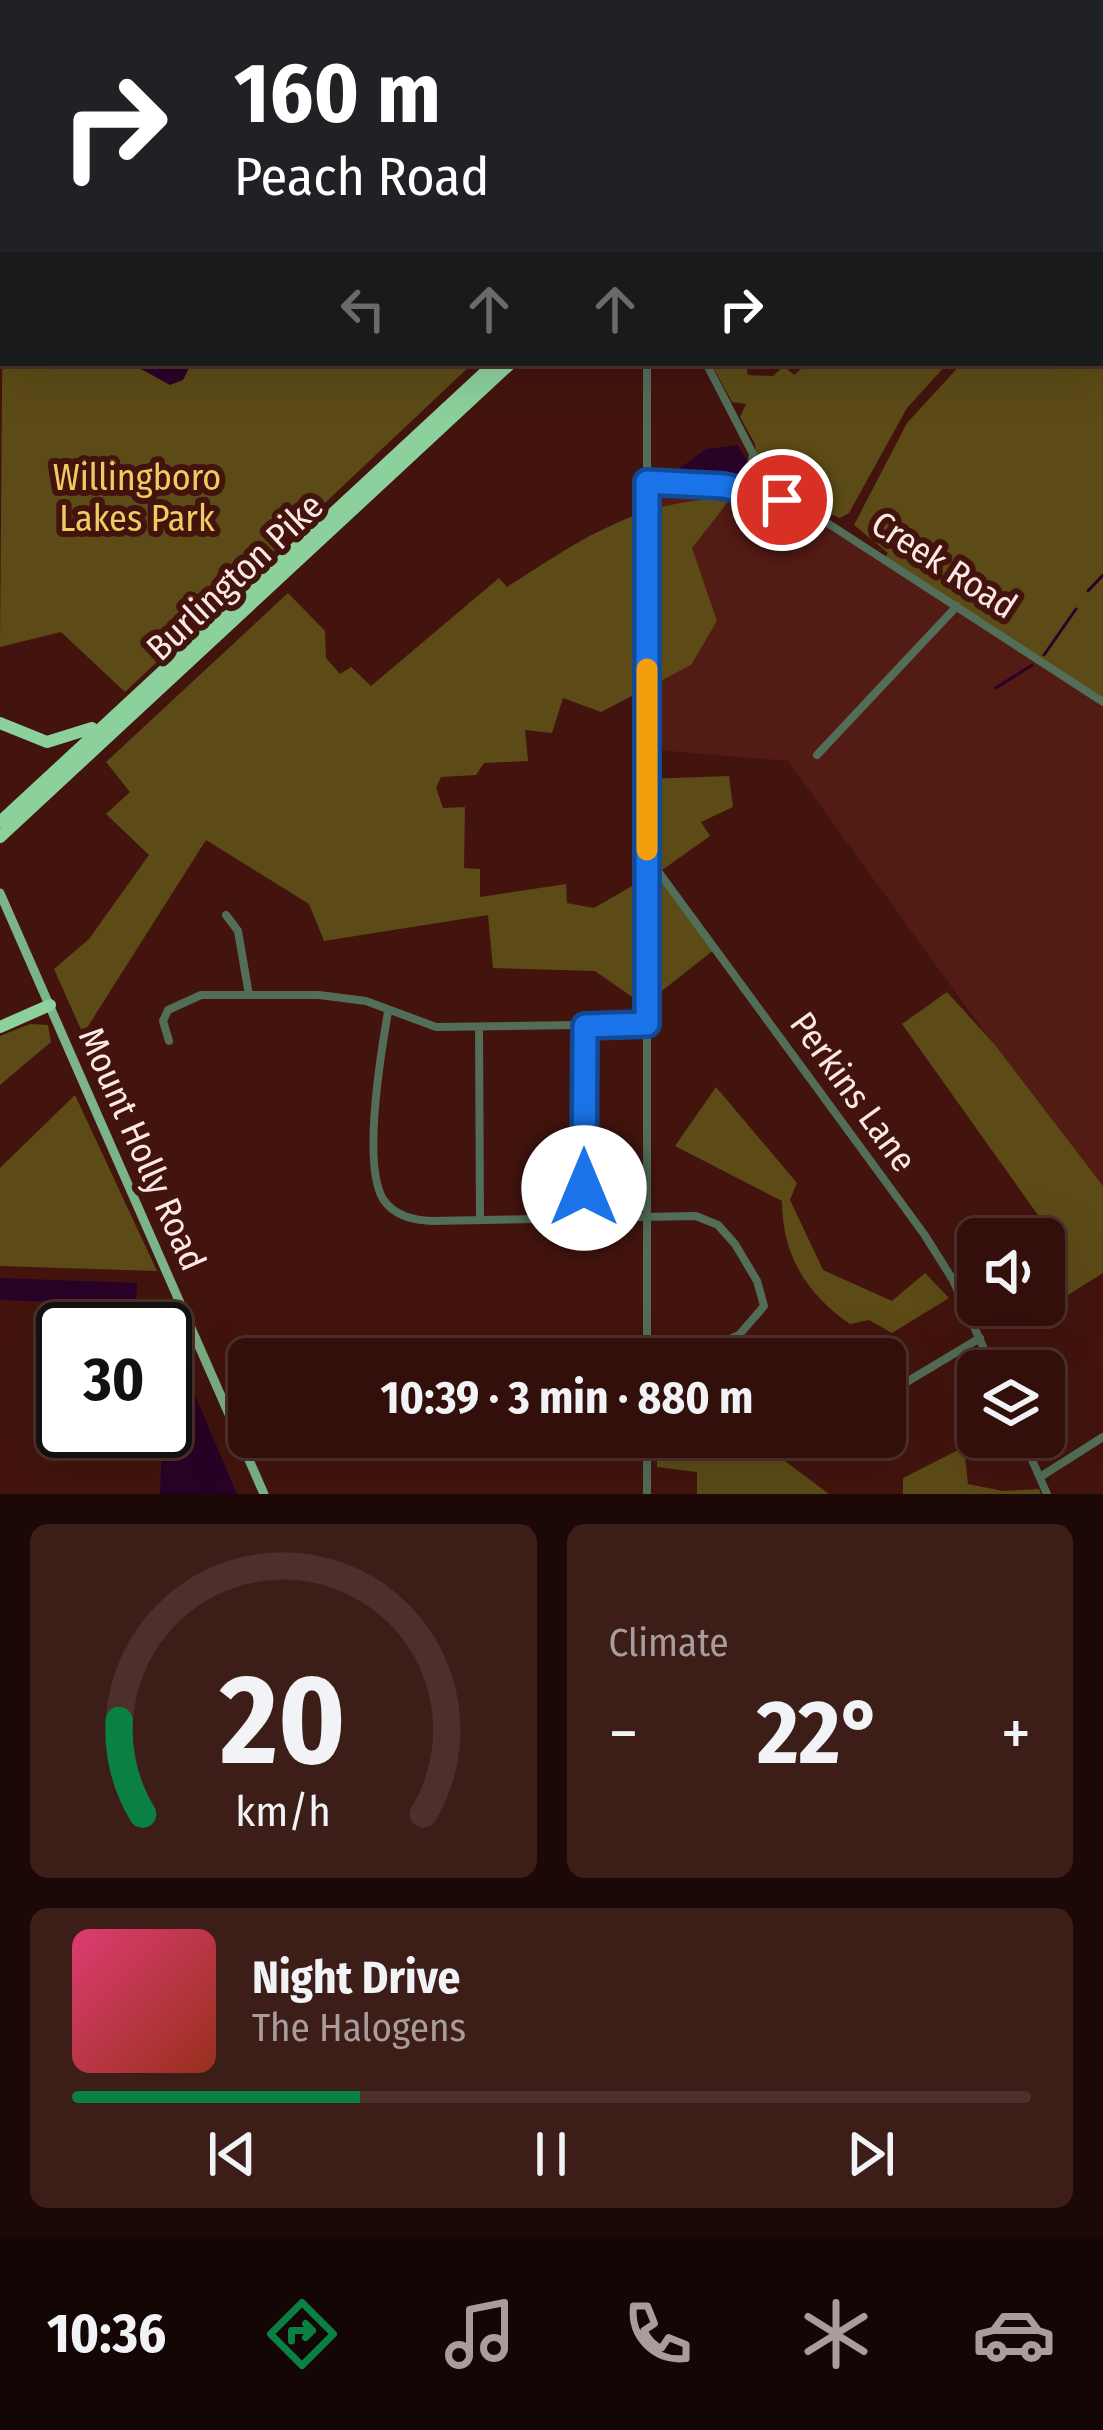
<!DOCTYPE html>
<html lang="en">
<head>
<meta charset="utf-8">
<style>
	body { margin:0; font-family:"Fira Sans Condensed",sans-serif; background:#3d1d18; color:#f1f3f6; height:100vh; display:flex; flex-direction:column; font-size:45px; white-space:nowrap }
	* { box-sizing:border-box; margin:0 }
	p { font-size:39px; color:#a89c9c }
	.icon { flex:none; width:66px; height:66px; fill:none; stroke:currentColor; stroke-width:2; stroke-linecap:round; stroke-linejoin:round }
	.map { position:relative; height:1494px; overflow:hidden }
	.panel { display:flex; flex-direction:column; gap:30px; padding:30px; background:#1c0806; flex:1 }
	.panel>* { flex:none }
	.banner { position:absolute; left:0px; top:0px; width:1104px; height:366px; box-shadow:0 12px 48px #0002,0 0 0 3px #4d2f2b; background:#202124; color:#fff; overflow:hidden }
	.tools { position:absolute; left:957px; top:1218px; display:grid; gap:24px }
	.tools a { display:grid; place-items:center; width:108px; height:108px; border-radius:18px; background:#320f0a; box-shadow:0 12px 48px #0002,0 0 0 3px #4d2f2b; font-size:60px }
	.speed { position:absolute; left:36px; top:1302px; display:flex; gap:24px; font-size:60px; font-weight:700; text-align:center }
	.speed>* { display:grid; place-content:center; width:156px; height:156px; border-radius:50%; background:#320f0a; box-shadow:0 12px 48px #0002,0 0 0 3px #4d2f2b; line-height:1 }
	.speed .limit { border:6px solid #111; border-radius:18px; background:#fff; color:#111 }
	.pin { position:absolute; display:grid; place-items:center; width:102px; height:102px; color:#fff; margin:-51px; border:6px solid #fff; border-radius:50%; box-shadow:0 3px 12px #0007 }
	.me { position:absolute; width:132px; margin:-66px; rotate:0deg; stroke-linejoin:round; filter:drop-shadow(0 0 9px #0008) }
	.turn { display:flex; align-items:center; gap:42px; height:252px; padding:0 36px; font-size:54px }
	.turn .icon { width:156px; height:156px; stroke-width:2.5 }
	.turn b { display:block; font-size:84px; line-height:102px }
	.lanes { display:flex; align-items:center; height:114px; padding:0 36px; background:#0003; justify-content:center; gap:60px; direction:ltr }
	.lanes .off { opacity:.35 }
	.big { font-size:90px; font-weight:700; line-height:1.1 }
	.panel .tile { flex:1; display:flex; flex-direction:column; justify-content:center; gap:18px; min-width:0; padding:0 42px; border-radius:18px; background:#3d1d18 }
	.panel .dial { align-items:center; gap:0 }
	.dial svg { height:312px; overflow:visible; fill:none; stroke:#4d2f2b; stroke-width:7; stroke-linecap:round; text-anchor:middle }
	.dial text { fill:#f1f3f6; stroke:none }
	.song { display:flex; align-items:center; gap:36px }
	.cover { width:144px; height:144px; border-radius:18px; background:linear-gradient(135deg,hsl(340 70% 55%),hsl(10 70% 35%)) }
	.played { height:12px; border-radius:6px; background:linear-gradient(90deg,#0b8043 30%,#4d2f2b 30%) }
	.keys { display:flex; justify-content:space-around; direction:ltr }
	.heat { display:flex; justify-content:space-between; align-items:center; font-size:66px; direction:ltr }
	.panel .tiles { flex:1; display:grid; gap:30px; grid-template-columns:1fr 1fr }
	.tile:last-child { grid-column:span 2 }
	.trip { position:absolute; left:228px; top:1338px; width:678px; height:120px; border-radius:18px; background:#320f0a; box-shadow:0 12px 48px #0002,0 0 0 3px #4d2f2b; font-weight:700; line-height:120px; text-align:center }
	.tabs { display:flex; height:192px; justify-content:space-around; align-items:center; background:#140604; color:#a89c9c }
	.tabs .icon { width:84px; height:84px }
	.tabs .current { color:#0b8043 }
	.tabs b { font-size:54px; color:#f1f3f6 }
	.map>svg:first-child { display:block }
	.built { fill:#521b13 }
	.green { fill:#5c4b17 }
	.water { fill:#290327 }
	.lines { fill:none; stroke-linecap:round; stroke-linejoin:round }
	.stream { stroke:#290327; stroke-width:3 }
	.minor { stroke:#526d58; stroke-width:8 }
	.major { stroke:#7cb489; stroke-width:9 }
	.highway { stroke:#8cd19c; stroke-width:12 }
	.route-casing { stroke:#114b97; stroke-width:30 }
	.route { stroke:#1a73e8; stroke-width:21 }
	.slow { stroke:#f59e0b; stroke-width:21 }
	.labels { text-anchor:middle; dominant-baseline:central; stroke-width:12; stroke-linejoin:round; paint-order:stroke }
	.park-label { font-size:36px; fill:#f0cb61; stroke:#43140e }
	.street-label { font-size:36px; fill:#fce9e5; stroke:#43140e }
</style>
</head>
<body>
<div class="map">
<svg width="1103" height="1494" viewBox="0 0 1103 1494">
	<rect width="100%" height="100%" fill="#43140e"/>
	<path class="built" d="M0 0H160L3 3 0 273Z
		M647 482 711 484 767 495 821 517 1103 702V1196L788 761 645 749Z"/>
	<path class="green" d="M160 0H859L861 3H158Z
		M3 268V363H473L125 692 61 632 0 647Z
		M1103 272V702L885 558 888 553 854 525 907 423 962 363H1101Z
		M711 363H746L748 375 773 376 784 366 794 375 808 363H948L907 408 849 513 840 518 758 483 755 444 740 417 746 404 732 402Z
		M711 499 728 502 692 548 717 621 691 665 601 712 563 698 552 733 525 730 528 761 484 763 476 775 441 777 436 788 443 808 465 807 464 868 480 869V897L566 884 567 903 594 908 646 878 645 779 729 776 733 807 701 822 710 836 658 873 715 949 644 1005 595 971 493 968 488 915 324 941 309 904 206 840 83 1034 54 969 89 939 149 855 106 814 130 792 106 762 288 593 325 631 326 658 340 674 351 667 371 686 499 578 507 587C576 543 627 506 711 499Z
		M947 992 995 1045 1103 1186V1273L1041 1312 1037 1305H1044V1282L1065 1272 1045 1225 902 1024Z
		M30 1024 48 1025 51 1042 0 1085V1036Z
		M716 1087 797 1183 790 1200 823 1270 892 1301 925 1273 949 1298 892 1333 869 1320 850 1324C806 1294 782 1254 782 1201L675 1146Z
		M75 1095 157 1271 0 1266V1168Z
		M657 1437H764L769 1449 829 1494H697V1472L657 1467Z
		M964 1447 968 1484 1003 1491 1039 1489 1041 1494H903V1478Z"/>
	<path class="water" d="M268 0H526L266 3Z
		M130 363H185L189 368 183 380 170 385Z
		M738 445 748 463 743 476 675 472 706 449Z
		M0 1278 137 1283 136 1305 0 1300Z
		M173 1352 177 1353 237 1494H160L165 1358Z"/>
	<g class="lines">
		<path class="stream" d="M1060 3 1064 0
			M1088 591 1103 575
			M1044 655 1076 609
			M996 688 1032 665"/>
		<path class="minor" d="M17 3 19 0
			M0 32 3 27
			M647 363V1359
			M706 363 753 454 748 490
			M647 482 738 488 812 513 1103 702
			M817 755 957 606
			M647 856 924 1234 953 1280 994 1371
			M226 915 238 931 249 995
			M388 1012C381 1052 362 1164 383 1199 394 1216 413 1220 432 1221L696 1216 718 1225 735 1244 757 1281 764 1306 739 1335 686 1359
			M479 1027 480 1220
			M169 1041 163 1021 168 1010 201 995H319L366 1001 436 1027 647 1024
			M583 1221 585 1026
			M885 1395 980 1338
			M1022 1437 1047 1494
			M1040 1477 1103 1437
			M647 1494V1437"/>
		<path class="major" d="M0 893 264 1494"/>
		<path class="highway" d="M885 3 888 0
			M902 3 905 0
			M0 723 47 742 92 728
			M0 822 495 363
			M0 837 511 363
			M0 1027 50 1005"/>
	</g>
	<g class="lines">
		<g class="route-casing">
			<path id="route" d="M584 1188 585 1026 647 1024V482L724 486 782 500"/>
		</g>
		<use href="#route" class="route"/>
		<path class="slow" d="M647 669V850"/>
	</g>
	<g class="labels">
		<g class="park-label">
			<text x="137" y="478">Willingboro<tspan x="137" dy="41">Lakes Park</tspan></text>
		</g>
		<g class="street-label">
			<text transform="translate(944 565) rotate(33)">Creek Road</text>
			<text transform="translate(235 577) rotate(-43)">Burlington Pike</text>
			<text transform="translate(853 1092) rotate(54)">Perkins Lane</text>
			<text transform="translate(142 1149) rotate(66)">Mount Holly Road</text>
		</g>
	</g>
</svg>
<div class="tools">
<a><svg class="icon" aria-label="sound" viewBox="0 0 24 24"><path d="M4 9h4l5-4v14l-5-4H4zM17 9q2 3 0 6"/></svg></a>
<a><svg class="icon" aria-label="layers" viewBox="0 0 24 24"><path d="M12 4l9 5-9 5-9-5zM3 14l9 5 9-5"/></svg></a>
</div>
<div class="speed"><div class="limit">30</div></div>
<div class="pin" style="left:782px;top:500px;background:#d93025"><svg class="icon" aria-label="arrive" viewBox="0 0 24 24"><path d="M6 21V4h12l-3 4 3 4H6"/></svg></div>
<svg class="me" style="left:584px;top:1188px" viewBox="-20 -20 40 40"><circle r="19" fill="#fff"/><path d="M0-13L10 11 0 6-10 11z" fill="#1a73e8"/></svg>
<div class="trip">10:39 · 3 min · 880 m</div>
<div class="banner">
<div class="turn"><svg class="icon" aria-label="right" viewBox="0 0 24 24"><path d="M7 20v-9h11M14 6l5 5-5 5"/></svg><div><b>160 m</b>Peach Road</div></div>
<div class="lanes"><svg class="icon off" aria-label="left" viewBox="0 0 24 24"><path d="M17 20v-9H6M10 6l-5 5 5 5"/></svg><svg class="icon off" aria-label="ahead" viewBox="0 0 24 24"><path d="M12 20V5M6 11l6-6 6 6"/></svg><svg class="icon off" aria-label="ahead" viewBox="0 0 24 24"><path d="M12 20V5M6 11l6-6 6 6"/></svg><svg class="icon" aria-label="right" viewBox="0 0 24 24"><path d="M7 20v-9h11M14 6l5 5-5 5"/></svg></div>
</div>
</div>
<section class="panel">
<div class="tiles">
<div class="tile dial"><svg viewBox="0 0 100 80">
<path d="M14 69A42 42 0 1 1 86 69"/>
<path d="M14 69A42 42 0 0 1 8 45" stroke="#0b8043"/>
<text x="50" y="56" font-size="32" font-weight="700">20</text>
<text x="50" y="72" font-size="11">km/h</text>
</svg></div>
<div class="tile"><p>Climate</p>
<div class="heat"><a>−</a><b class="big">22°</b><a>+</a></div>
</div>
<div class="tile">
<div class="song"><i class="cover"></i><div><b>Night Drive</b><p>The Halogens</p></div></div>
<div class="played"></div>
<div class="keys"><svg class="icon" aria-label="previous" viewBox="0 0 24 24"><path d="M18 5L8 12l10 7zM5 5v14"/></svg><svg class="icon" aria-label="pause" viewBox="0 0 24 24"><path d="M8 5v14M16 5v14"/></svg><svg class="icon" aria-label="next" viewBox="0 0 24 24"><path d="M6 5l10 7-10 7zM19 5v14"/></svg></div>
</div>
</div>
</section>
<nav class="tabs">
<b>10:36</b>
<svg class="icon current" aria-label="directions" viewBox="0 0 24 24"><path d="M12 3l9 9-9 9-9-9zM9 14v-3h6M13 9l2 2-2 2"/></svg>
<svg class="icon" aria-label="music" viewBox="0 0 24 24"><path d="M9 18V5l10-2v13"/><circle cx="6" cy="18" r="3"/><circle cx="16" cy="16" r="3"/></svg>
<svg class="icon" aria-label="phone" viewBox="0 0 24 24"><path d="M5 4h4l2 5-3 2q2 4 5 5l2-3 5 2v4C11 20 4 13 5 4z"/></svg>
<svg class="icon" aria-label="climate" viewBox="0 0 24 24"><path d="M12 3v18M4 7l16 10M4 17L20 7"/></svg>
<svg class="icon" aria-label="car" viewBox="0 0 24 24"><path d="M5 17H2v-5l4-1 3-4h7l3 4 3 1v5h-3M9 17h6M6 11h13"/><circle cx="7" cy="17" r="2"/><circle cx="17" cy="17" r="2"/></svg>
</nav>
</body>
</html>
